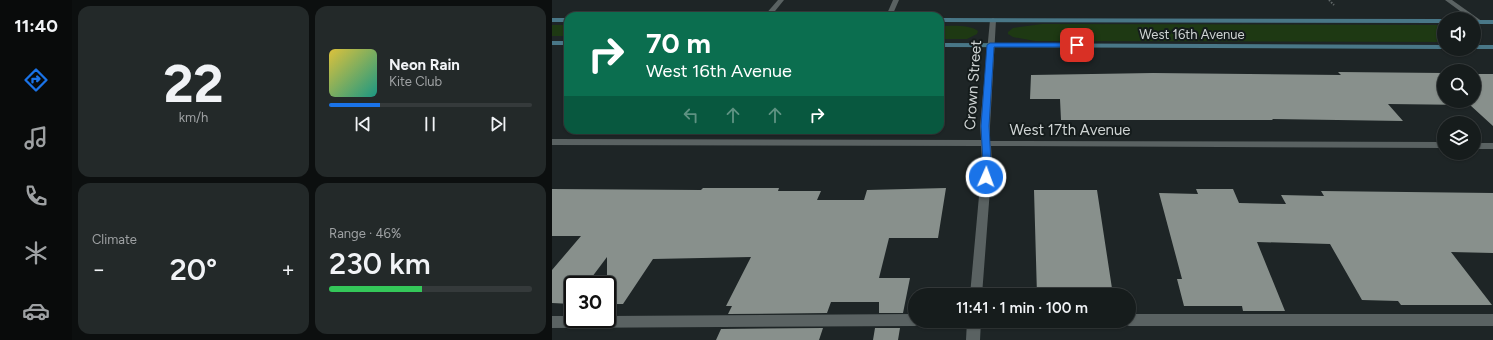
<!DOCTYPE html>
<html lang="en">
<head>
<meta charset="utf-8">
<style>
	body { margin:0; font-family:Figtree,sans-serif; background:#232929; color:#f1f3f6; height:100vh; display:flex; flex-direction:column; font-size:15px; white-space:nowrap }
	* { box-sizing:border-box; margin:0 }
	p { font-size:13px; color:#9ea1a3 }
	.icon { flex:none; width:22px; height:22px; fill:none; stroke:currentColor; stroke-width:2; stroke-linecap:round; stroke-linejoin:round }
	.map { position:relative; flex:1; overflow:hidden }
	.panel { display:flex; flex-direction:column; gap:6px; padding:6px; background:#0c0f0f; width:480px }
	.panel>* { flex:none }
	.top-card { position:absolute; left:12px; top:12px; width:380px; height:122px; border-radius:12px; box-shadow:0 1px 3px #0004,0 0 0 1px #353a3b; background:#0b6e4f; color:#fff; overflow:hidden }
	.buttons { position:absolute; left:885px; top:12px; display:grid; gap:8px }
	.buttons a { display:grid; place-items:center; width:44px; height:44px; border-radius:50%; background:#161c1c; box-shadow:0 1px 3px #0004,0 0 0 1px #353a3b; font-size:20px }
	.speed { position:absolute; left:12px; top:276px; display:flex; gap:8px; font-size:20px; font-weight:700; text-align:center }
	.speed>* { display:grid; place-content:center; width:52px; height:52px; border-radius:50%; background:#161c1c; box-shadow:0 1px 3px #0004,0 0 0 1px #353a3b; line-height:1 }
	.speed .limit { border:2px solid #111; border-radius:6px; background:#fff; color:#111 }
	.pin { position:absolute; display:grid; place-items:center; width:34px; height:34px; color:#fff; margin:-17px; border-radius:8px; box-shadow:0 2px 6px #0006 }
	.me { position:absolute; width:44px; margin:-22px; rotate:2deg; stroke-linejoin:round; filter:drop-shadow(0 0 3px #0008) }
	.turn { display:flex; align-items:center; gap:14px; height:84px; padding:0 16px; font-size:18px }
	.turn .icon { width:52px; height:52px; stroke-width:2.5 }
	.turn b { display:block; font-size:28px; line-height:34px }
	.lanes { display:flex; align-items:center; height:38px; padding:0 16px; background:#0003; justify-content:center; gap:20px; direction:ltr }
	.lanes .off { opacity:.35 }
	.big { font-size:30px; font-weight:600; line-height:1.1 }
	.panel .card { flex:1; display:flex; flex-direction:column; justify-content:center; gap:6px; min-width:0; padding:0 14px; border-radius:12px; background:#232929 }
	.panel .dial { align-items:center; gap:0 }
	.dial b { font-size:52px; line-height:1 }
	.song { display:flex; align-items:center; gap:12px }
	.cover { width:48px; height:48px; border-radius:6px; background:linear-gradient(135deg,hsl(50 70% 55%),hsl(170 70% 35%)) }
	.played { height:4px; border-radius:2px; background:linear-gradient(90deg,#1a73e8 25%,#353a3b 25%) }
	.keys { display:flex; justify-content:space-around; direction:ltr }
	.heat { display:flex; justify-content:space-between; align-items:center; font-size:22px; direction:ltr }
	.charge { height:6px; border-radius:3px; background:linear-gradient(90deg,#34c759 46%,#353a3b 0) }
	.panel .tiles { flex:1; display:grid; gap:6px; grid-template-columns:repeat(2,1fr) }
	.trip { position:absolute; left:356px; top:288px; width:228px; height:40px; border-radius:20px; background:#161c1c; box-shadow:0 1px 3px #0004,0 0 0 1px #353a3b; font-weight:600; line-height:40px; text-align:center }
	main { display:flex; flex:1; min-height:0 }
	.tabs { display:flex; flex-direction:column; width:72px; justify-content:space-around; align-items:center; background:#090b0b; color:#9ea1a3 }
	.tabs .icon { width:28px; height:28px }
	.tabs .active { color:#1a73e8 }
	.tabs b { font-size:18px; color:#f1f3f6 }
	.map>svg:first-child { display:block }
	.green { fill:#1e3913 }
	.building { fill:#88908c }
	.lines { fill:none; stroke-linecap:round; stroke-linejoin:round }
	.path { stroke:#616868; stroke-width:2; stroke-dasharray:1.5 1.5; stroke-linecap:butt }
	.lane { fill:#5a6262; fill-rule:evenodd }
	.street { fill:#5a6262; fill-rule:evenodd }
	.secondary { fill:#497787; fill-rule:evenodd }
	.route { fill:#1a73e8; stroke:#114b97 }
	.labels { text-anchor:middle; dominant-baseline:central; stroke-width:4; stroke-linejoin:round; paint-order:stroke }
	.far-street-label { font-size:13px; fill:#ced3d3; stroke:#151c1c }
	.street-label { font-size:15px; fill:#ced3d3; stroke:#151c1c }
</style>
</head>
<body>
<main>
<nav class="tabs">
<b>11:40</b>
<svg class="icon active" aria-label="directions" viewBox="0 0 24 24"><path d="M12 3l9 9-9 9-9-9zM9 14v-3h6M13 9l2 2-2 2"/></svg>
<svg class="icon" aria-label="music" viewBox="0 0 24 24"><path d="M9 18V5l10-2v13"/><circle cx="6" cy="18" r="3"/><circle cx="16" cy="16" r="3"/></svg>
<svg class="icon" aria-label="phone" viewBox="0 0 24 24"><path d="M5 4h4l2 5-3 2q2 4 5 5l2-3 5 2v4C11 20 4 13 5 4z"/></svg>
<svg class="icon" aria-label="climate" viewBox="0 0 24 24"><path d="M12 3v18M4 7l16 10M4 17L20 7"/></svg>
<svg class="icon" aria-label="car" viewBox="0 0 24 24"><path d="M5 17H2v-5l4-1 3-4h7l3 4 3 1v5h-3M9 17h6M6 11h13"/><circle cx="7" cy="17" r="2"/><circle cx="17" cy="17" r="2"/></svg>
</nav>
<section class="panel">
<div class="tiles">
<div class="card dial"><b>22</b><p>km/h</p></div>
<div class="card">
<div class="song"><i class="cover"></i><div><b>Neon Rain</b><p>Kite Club</p></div></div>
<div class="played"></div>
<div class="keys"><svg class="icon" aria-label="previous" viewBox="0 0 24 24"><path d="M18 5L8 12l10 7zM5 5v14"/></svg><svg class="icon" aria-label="pause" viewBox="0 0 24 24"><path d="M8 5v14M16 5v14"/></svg><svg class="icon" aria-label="next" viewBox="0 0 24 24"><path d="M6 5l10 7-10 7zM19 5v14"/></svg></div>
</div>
<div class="card"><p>Climate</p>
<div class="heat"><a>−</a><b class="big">20°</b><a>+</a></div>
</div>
<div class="card"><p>Range · 46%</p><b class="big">230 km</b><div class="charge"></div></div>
</div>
</section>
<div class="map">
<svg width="941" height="340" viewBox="0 0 941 340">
	<rect width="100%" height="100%" fill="#1e2526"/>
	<path class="green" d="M490 24 885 25 892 26V42L483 41 461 37 456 34V32L461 28Z
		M0 25H16V36H0Z
		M388 26C399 26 417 24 426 31L425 34 415 39H388Z"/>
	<path class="building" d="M786 72 892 73V101H922V74H941V126L918 105 836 104 851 121 720 119 721 120H509L508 99H478L479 75 601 73 789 75Z
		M151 188H227L226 191H269L265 200H312L315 190 394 188 386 238H337L327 278H358L351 313H327V302H279L275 313 176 314 180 306H174L199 257 101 259 71 304H55V257L34 285H21L20 304 0 303V270L29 236H0V189L149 190Z
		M644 189H681L687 203 734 204 729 195 772 196 769 191 941 193V253L899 252 940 305H849L846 301 810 300 778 244 705 242 733 311H691L690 306H632L625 279H630L607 193 646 194Z
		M482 190H545L561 295H485Z
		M271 328 267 340H164L169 329Z
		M323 328H348L346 340H321Z"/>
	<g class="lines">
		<path class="path" d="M777 0 782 5"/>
		<path class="lane" d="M226 0H232L219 16H212Z
			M363 314V321H369L368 324 363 326 0 328V316H21V319H55V316Z
			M577 314H941V326H577L572 324 571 321H577Z"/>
		<path class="street" d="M341 0H347L340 16H334Z
			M893 0H900L931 22 926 23 922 21V19H919Z
			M441 18 444 20 438 126V141L892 142V148L439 146 440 163 430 295H418L430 163 429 146 0 145V139L429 140 428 126 438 20Z
			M922 143H941V149H922Z
			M415 321H429L428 340H414Z"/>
		<path class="secondary" d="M0 18H16V22H0Z
			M388 18 892 19V23L388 22Z
			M922 20H941V24H922Z
			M0 41H16V45H0Z
			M388 43 892 45 893 49 388 47Z
			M922 45H941V49H922Z"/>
	</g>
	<path class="route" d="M438 43H525L528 45 525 47H442L437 126 439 163 438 177 434 181 429 177 431 163 429 126 435 45Z"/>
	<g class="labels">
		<g class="far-street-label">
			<text x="640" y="34">West 16th Avenue</text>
		</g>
		<g class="street-label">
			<text transform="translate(421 85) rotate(-86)">Crown Street</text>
			<text x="518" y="130">West 17th Avenue</text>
		</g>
	</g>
</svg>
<div class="buttons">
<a><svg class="icon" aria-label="sound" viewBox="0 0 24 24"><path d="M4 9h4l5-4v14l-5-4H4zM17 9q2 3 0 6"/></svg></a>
<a><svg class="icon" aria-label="search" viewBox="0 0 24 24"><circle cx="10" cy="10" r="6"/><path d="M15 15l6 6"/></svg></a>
<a><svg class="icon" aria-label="layers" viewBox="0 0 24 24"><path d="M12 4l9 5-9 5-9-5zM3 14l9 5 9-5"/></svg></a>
</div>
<div class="speed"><div class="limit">30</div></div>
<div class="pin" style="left:525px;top:45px;background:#d93025"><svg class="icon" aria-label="arrive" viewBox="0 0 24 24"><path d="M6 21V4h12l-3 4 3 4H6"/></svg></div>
<svg class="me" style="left:434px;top:177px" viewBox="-20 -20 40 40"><circle r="17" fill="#1a73e8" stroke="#fff" stroke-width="3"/><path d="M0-11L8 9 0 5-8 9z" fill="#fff"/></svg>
<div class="trip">11:41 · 1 min · 100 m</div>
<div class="top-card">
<div class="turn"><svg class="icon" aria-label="right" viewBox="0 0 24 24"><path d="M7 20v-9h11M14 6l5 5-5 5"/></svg><div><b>70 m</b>West 16th Avenue</div></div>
<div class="lanes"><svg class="icon off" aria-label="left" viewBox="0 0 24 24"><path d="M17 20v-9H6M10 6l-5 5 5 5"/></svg><svg class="icon off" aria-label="ahead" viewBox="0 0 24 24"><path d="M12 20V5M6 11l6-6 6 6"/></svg><svg class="icon off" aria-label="ahead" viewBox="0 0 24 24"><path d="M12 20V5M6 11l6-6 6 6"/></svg><svg class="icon" aria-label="right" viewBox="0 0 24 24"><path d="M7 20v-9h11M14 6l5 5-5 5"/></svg></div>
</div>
</div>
</main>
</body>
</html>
